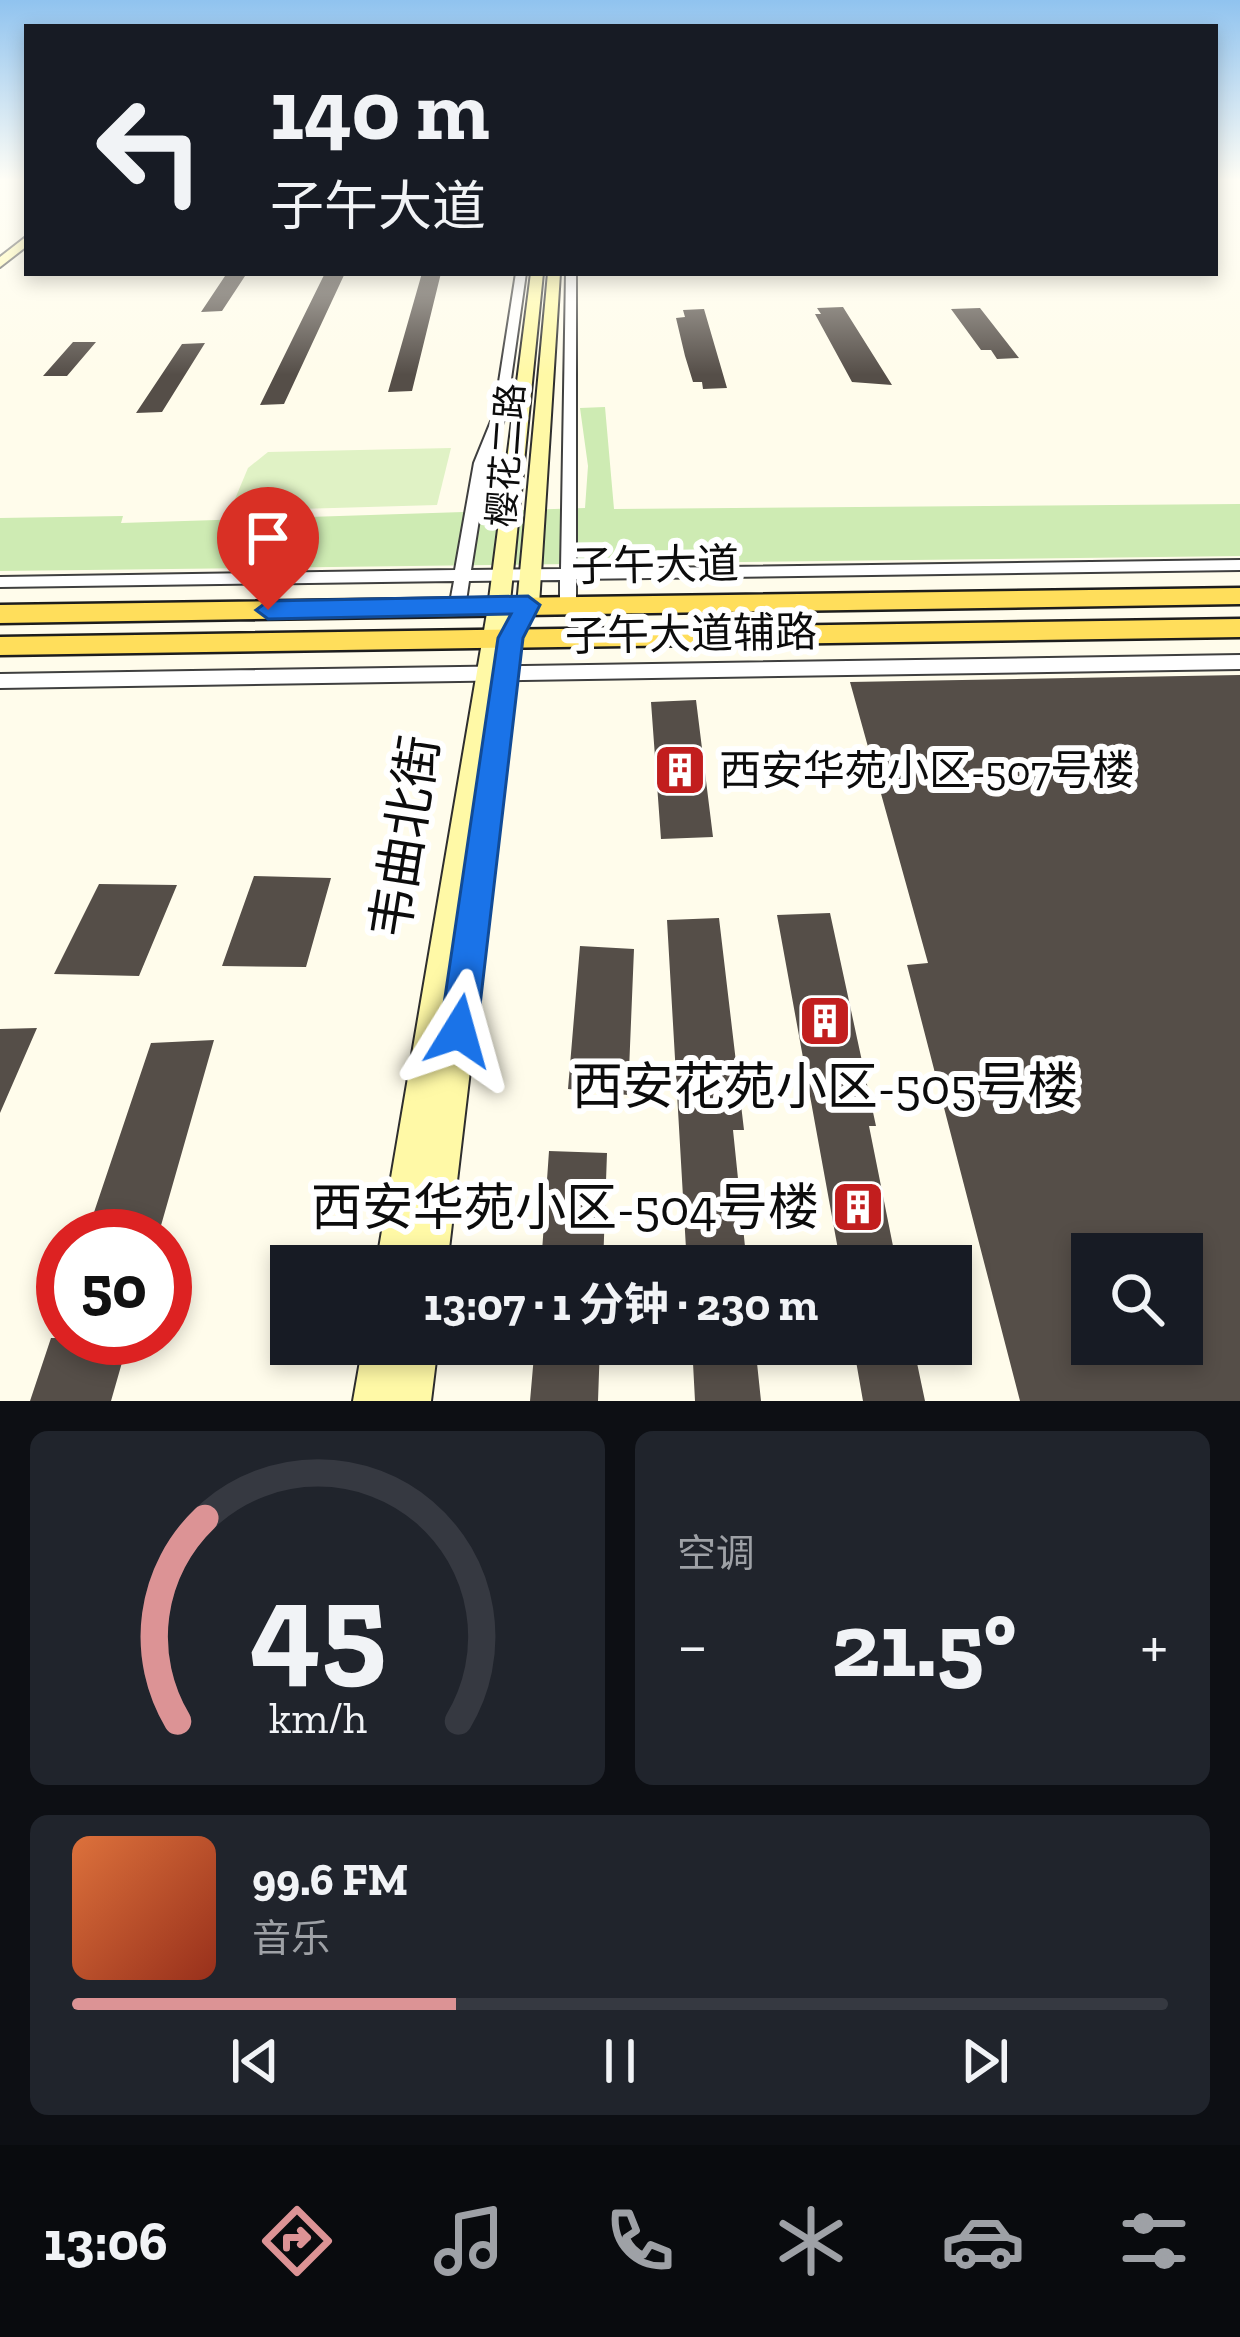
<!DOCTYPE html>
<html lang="zh">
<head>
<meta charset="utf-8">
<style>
	body { margin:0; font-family:"Zilla Slab","Noto Sans SC",serif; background:#20242c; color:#f1f3f6; height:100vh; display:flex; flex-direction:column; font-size:45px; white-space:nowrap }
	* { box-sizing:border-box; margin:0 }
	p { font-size:39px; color:#9ea1a6 }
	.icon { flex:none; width:66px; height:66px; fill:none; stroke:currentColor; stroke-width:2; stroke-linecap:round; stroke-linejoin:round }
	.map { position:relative; height:1401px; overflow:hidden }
	.drawer { display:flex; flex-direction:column; gap:30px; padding:30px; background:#0d0f14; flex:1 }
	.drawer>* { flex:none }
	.guide { position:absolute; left:24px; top:24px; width:1194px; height:252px; border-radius:0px; box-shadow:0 6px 18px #0003; background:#171b24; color:#f1f3f6; overflow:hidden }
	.fabs { position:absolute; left:1071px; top:1233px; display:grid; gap:24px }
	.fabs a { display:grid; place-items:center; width:132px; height:132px; border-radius:0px; background:#171b24; box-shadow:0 6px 18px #0003; font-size:60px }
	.speed { position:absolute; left:36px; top:1209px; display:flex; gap:24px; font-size:60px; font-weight:700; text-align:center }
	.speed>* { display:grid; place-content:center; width:156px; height:156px; border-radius:50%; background:#171b24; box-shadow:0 6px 18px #0003; line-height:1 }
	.speed .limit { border:18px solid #d22; background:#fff; color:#111 }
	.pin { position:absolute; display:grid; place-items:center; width:102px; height:102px; color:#fff; margin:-123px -51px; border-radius:50% 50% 50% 0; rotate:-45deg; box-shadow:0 0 12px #0007 }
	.pin .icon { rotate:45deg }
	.me { position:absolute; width:132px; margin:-66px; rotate:8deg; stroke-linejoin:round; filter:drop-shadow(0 0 9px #0008) }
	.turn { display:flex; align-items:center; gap:42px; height:252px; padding:0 48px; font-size:54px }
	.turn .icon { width:156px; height:156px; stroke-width:2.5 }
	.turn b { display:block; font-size:84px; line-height:102px }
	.big { font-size:90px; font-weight:700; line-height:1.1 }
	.drawer .card { flex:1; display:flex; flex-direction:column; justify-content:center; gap:18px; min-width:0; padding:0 42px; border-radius:18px; background:#20242c }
	.drawer .dial { align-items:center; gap:0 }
	.dial svg { height:312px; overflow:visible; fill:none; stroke:#363941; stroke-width:7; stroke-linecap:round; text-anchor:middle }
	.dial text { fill:#f1f3f6; stroke:none }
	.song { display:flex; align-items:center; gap:36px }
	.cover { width:144px; height:144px; border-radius:18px; background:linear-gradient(135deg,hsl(20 70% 55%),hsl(10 70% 35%)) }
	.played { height:12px; border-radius:6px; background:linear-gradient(90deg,#dc9395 35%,#363941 35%) }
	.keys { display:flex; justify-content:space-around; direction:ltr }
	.heat { display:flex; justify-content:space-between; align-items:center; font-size:66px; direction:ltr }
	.drawer .tiles { flex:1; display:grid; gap:30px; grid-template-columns:1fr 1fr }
	.card:last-child { grid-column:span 2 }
	.trip { position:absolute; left:270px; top:1245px; width:702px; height:120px; border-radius:0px; background:#171b24; box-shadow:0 6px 18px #0003; font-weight:700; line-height:120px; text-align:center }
	.tab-bar { display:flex; height:192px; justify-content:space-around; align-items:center; background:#090b0e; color:#9ea1a6 }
	.tab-bar .icon { width:84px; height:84px }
	.tab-bar .active { color:#dc9395 }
	.tab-bar b { font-size:54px; color:#f1f3f6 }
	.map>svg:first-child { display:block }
	.green { fill:#ceebb3 }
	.pitch { fill:#e0f2c5 }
	.building { fill:#554e48; fill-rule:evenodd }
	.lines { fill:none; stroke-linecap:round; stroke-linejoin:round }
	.street-casing { stroke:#3f3f3f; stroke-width:4 }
	.secondary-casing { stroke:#2e2e2e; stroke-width:4 }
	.primary-casing { stroke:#1d1d1d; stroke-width:5 }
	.street { fill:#fff; fill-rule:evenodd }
	.secondary { fill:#fff9a6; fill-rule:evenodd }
	.primary { fill:#ffde5b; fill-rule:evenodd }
	.route { fill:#1a73e8; stroke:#114b97; stroke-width:3 }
	.labels { text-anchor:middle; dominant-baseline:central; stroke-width:12; stroke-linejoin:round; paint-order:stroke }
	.far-street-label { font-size:36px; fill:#0c0c0c; stroke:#fff }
	.street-label { font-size:42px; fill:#0c0c0c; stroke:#fff }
	.poi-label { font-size:42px; fill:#0c0c0c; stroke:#fff; text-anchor:start }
	.near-street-label { font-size:51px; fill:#0c0c0c; stroke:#fff }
	.near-poi-label { font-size:51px; fill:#0c0c0c; stroke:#fff }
</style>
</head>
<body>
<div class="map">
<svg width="1240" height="1401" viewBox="0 0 1240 1401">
	<rect width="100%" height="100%" fill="#fffceb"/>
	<path class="green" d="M605 407 614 509 1240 504V556L0 571V518L123 516 121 523 585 508 588 466 580 408Z"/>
	<path class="pitch" d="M451 448 437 505 230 511 248 468 268 452Z"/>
	<path class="building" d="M227 273H247L222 311 201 312Z
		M325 273H345L284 404 260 405Z
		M422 273H441L412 391 388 392Z
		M843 307 892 385 852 382 815 314H821L817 308Z
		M980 308 1019 358 997 359 991 350H981L951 309Z
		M704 309 727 388 703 389 702 382H693L685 356 676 318 685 317 683 310Z
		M73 342H96L67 376H43Z
		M205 343 162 412 136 413 182 344Z
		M1240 675V1401H1020L907 965 928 963 850 682ZM1092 1254H1182V1344H1092Z
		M696 700 713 837 661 839 651 702Z
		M254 876 331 878 306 967 222 966Z
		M99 884 177 885 139 976 54 974Z
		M830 913 876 1126H869L897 1266H841L777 915Z
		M719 918 744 1130H733L747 1266H687L667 920Z
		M580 946 634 949 628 1095 568 1089Z
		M37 1028 0 1113V1029Z
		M214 1040 158 1236H86L151 1043Z
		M549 1151 607 1153 603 1266H541Z
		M51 1338H129L111 1401H30Z
		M535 1344H600L598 1401H530Z
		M692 1344H755L761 1401H695Z
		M853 1344H913L925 1401H863Z"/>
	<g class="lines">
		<g class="street-casing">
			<path id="street" d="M516 273H526L506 414 488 463 471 570 561 569 566 273H576V569L1240 560V570L576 579V605L568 611 560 605V580L469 581 465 608 457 614 449 608 454 581 0 587V577L455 570 474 463 494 414Z
				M1240 655V669L0 688V674Z"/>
		</g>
		<g class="secondary-casing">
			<path id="secondary" d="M27 236V246L0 267V257Z
				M531 273H543L508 622 517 605 548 273H560L539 605 521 638 447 1266H376L488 607Z
				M363 1344H438L431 1401H353Z"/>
		</g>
		<g class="primary-casing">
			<path id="primary" d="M1240 588V604L0 623V605Z
				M1240 619V637L0 655V637Z"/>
		</g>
		<use href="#street" class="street"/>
		<use href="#secondary" class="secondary"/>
		<use href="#primary" class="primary"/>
	</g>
	<linearGradient id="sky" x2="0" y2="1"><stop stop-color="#90c3ef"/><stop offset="0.48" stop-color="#fffef6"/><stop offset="1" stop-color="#fffef6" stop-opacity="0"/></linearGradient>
	<rect width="1240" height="375" fill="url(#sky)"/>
	<path class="route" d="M528 596 540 605 523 638 477 1031 472 1044 459 1049 446 1044 440 1031 498 638 511 614 268 619 256 610 268 601Z"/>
	<defs>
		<g id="building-square" transform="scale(2.7)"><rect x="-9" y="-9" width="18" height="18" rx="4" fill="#c21e1e" stroke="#fff"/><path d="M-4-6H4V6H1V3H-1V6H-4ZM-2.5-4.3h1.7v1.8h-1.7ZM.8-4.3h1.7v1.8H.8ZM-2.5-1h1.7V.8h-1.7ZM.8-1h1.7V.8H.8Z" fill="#fff"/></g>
	</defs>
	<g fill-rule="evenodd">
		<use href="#building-square" x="680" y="770"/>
		<use href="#building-square" x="825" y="1021"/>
		<use href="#building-square" x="858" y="1207"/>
	</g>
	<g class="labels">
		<g class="far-street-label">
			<text transform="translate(506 455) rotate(-86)">樱花二路</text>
		</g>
		<g class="street-label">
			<text transform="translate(655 565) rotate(-1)">子午大道</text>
			<text transform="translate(691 634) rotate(-1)">子午大道辅路</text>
		</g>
		<g class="poi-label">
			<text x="719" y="770">西安华苑小区-507号楼</text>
		</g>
		<g class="near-street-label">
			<text transform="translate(405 837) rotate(-81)">韦曲北街</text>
		</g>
		<g class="near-poi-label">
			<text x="825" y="1086">西安花苑小区-505号楼</text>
			<text x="819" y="1207" text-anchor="end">西安华苑小区-504号楼</text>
		</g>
	</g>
</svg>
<div class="fabs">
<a><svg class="icon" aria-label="search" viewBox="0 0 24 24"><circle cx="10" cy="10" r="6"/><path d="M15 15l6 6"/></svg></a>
</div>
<div class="speed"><div class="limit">50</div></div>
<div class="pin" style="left:268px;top:610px;background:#d93025"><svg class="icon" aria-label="arrive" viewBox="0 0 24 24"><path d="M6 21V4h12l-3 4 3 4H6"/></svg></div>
<svg class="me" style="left:459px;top:1031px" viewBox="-20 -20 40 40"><path d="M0-17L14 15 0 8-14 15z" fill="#1a73e8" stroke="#fff" stroke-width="4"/></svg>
<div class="trip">13:07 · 1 分钟 · 230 m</div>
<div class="guide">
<div class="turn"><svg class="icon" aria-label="left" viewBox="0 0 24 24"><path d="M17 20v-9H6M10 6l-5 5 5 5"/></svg><div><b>140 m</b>子午大道</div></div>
</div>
</div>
<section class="drawer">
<div class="tiles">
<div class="card dial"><svg viewBox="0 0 100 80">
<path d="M14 69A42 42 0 1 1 86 69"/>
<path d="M14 69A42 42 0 0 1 21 17" stroke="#dc9395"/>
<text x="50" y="56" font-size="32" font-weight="700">45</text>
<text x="50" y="72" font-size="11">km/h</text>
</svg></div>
<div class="card"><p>空调</p>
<div class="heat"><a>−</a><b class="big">21.5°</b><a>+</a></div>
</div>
<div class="card">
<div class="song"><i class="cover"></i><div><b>99.6 FM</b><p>音乐</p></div></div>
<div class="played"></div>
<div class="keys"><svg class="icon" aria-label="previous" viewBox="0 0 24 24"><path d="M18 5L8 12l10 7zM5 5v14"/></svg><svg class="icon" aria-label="pause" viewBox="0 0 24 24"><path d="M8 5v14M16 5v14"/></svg><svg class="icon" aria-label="next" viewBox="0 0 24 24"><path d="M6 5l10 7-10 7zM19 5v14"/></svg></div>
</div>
</div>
</section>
<nav class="tab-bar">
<b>13:06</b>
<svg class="icon active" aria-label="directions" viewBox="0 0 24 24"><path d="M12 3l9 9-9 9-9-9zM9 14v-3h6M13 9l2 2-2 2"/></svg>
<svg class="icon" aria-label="music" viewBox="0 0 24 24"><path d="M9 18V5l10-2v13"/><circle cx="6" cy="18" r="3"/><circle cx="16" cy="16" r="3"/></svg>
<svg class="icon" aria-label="phone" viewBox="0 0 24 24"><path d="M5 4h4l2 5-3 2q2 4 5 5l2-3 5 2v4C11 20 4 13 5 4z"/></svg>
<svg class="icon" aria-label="climate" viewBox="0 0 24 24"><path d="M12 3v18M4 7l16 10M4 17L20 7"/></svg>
<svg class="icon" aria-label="car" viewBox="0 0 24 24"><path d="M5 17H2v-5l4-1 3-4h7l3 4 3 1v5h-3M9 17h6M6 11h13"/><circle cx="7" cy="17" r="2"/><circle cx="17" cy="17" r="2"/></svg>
<svg class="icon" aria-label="filters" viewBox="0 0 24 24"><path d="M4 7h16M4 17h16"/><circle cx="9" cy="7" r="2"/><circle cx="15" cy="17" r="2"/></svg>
</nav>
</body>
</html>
